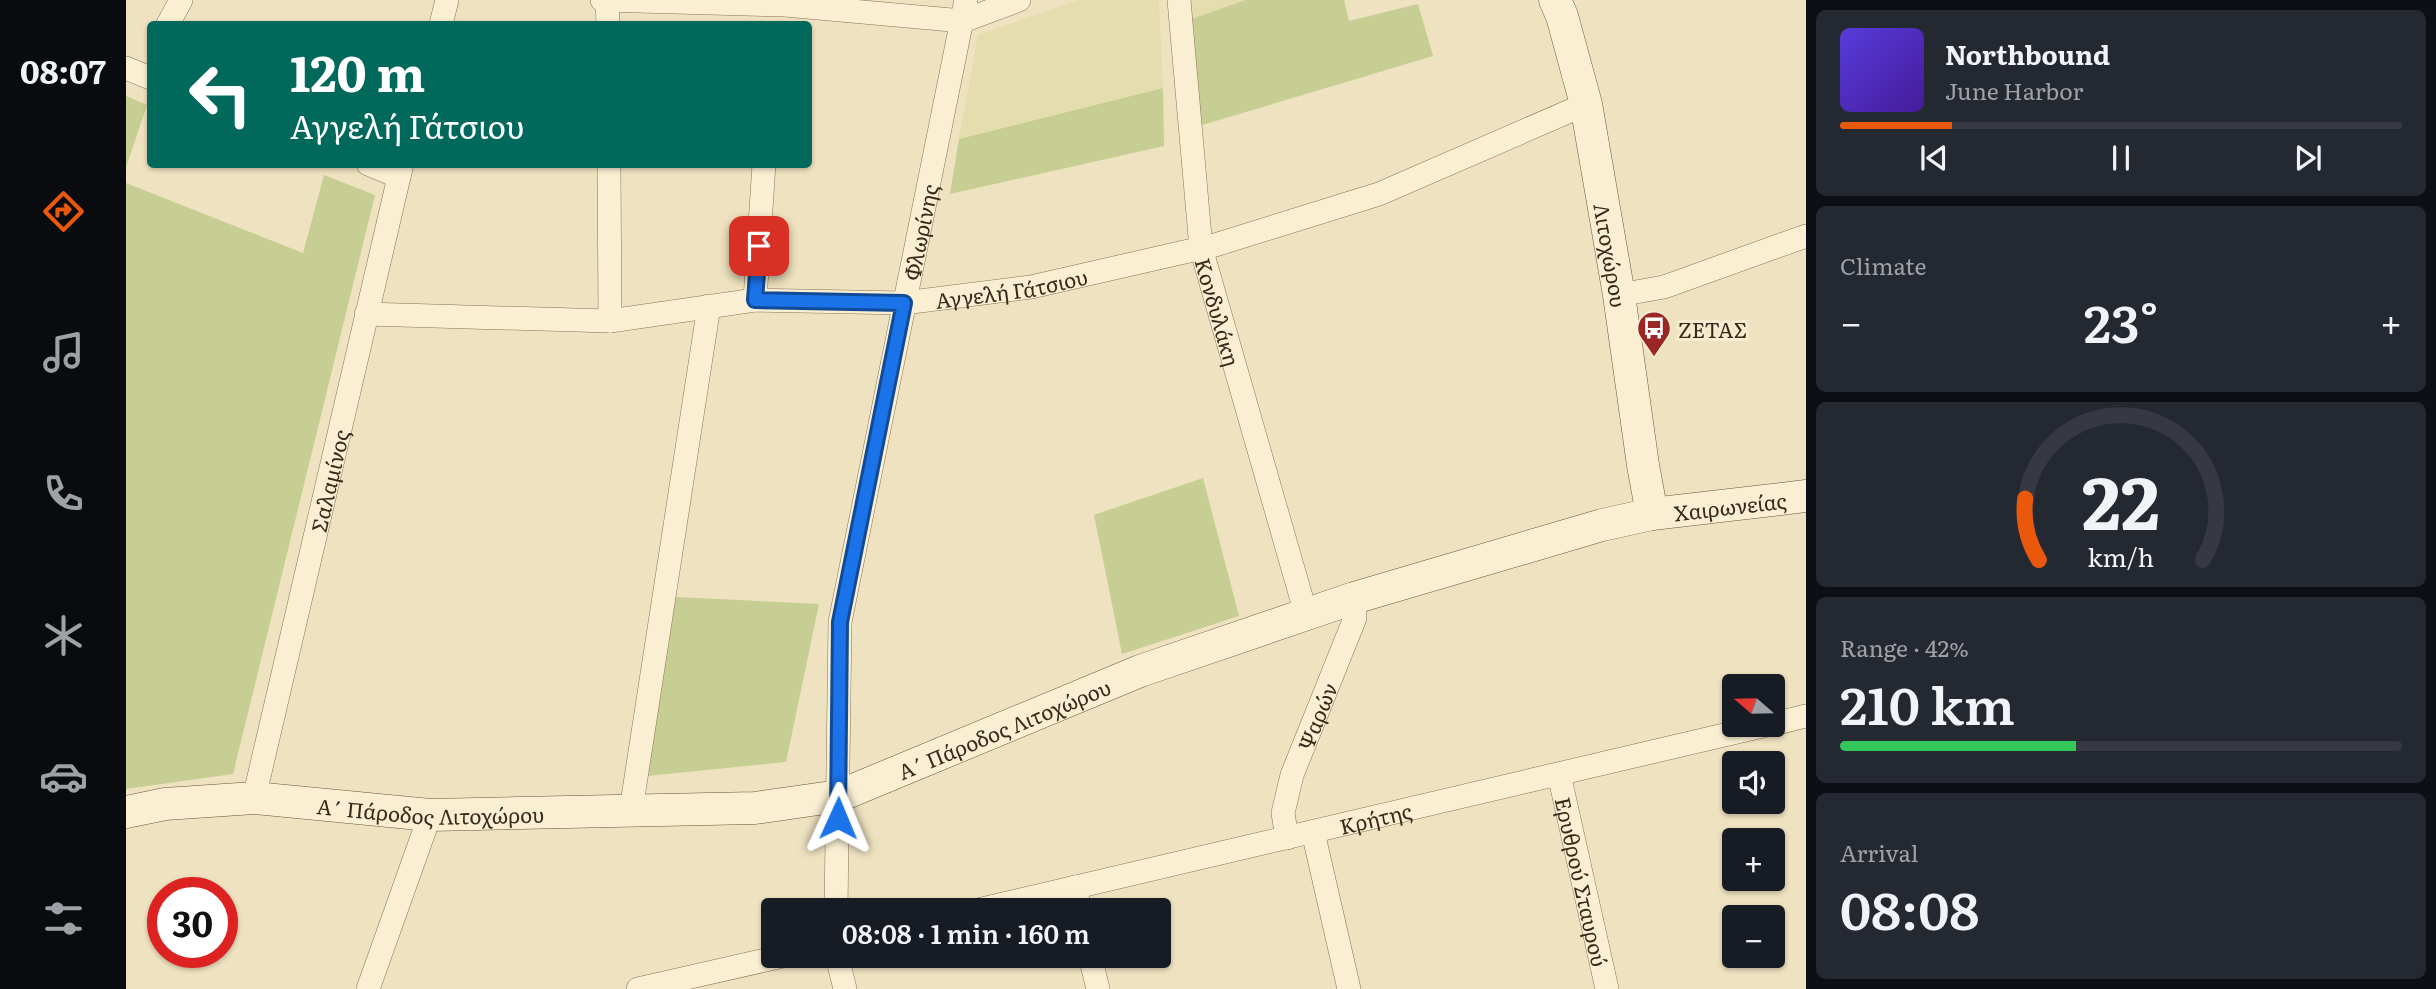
<!DOCTYPE html>
<html lang="en">
<head>
<meta charset="utf-8">
<style>
	body { margin:0; font-family:Literata,serif; background:#242831; color:#f1f3f6; height:100vh; display:flex; flex-direction:column; font-size:26px; white-space:nowrap }
	* { box-sizing:border-box; margin:0 }
	p { font-size:23px; color:#9ea1a6 }
	.icon { flex:none; width:38px; height:38px; fill:none; stroke:currentColor; stroke-width:2; stroke-linecap:round; stroke-linejoin:round }
	.map { position:relative; flex:1; overflow:hidden }
	.drawer { display:flex; flex-direction:column; gap:10px; padding:10px; background:#0d0f14; width:630px }
	.drawer>* { flex:none }
	.guide { position:absolute; left:21px; top:21px; width:665px; height:147px; border-radius:7px; box-shadow:0 2px 5px #0004; background:#00695c; color:#fff; overflow:hidden }
	.needle { width:46px; rotate:290deg }
	.controls { position:absolute; left:1596px; top:674px; display:grid; gap:14px }
	.controls a { display:grid; place-items:center; width:63px; height:63px; border-radius:7px; background:#171b24; box-shadow:0 2px 5px #0004; font-size:35px }
	.speed { position:absolute; left:21px; top:877px; display:flex; gap:14px; font-size:35px; font-weight:700; text-align:center }
	.speed>* { display:grid; place-content:center; width:91px; height:91px; border-radius:50%; background:#171b24; box-shadow:0 2px 5px #0004; line-height:1 }
	.speed .limit { border:10px solid #d22; background:#fff; color:#111 }
	.pin { position:absolute; display:grid; place-items:center; width:60px; height:60px; color:#fff; margin:-30px; border-radius:14px; box-shadow:0 4px 10px #0006 }
	.me { position:absolute; width:77px; margin:-38px; rotate:1deg; stroke-linejoin:round; filter:drop-shadow(0 0 5px #0008) }
	.turn { display:flex; align-items:center; gap:24px; height:147px; padding:0 28px; font-size:32px }
	.turn .icon { width:91px; height:91px; stroke-width:2.5 }
	.turn b { display:block; font-size:49px; line-height:60px }
	.big { font-size:52px; font-weight:600; line-height:1.1 }
	.drawer .tile { flex:1; display:flex; flex-direction:column; justify-content:center; gap:10px; min-width:0; padding:0 24px; border-radius:10px; background:#242831 }
	.drawer .dial { align-items:center; gap:0 }
	.dial svg { height:182px; overflow:visible; fill:none; stroke:#363941; stroke-width:7; stroke-linecap:round; text-anchor:middle }
	.dial text { fill:#f1f3f6; stroke:none }
	.song { display:flex; align-items:center; gap:21px }
	.cover { width:84px; height:84px; border-radius:10px; background:linear-gradient(135deg,hsl(250 70% 55%),hsl(260 70% 35%)) }
	.played { height:7px; border-radius:4px; background:linear-gradient(90deg,#ea580c 20%,#363941 20%) }
	.keys { display:flex; justify-content:space-around; direction:ltr }
	.heat { display:flex; justify-content:space-between; align-items:center; font-size:38px; direction:ltr }
	.charge { height:10px; border-radius:5px; background:linear-gradient(90deg,#34c759 42%,#363941 0) }
	.trip { position:absolute; left:635px; top:898px; width:410px; height:70px; border-radius:7px; background:#171b24; box-shadow:0 2px 5px #0004; font-weight:600; line-height:70px; text-align:center }
	main { display:flex; flex:1; min-height:0 }
	.tabs { display:flex; flex-direction:column; width:126px; justify-content:space-around; align-items:center; background:#090b0e; color:#9ea1a6 }
	.tabs .icon { width:49px; height:49px }
	.tabs .active { color:#ea580c }
	.tabs b { font-size:32px; color:#f1f3f6 }
	.map>svg:first-child { display:block }
	.farmland { fill:#e5ddad }
	.green { fill:#c6ce93 }
	.lines { fill:none; stroke-linecap:round; stroke-linejoin:round }
	.street-casing { stroke:#897257; stroke-width:24 }
	.secondary-casing { stroke:#6b533b; stroke-width:33 }
	.street { stroke:#faefd3; stroke-width:23 }
	.secondary { stroke:#faefd3; stroke-width:32 }
	.route-casing { stroke:#114b97; stroke-width:18 }
	.route { stroke:#1a73e8; stroke-width:12 }
	.labels { text-anchor:middle; dominant-baseline:central; stroke-width:6; stroke-linejoin:round; paint-order:stroke }
	.street-label { font-size:21px; fill:#382a1c; stroke:#f7ecd0 }
	.poi-label { font-size:21px; fill:#382a1c; stroke:#f7ecd0; text-anchor:start }
</style>
</head>
<body>
<main>
<nav class="tabs">
<b>08:07</b>
<svg class="icon active" aria-label="directions" viewBox="0 0 24 24"><path d="M12 3l9 9-9 9-9-9zM9 14v-3h6M13 9l2 2-2 2"/></svg>
<svg class="icon" aria-label="music" viewBox="0 0 24 24"><path d="M9 18V5l10-2v13"/><circle cx="6" cy="18" r="3"/><circle cx="16" cy="16" r="3"/></svg>
<svg class="icon" aria-label="phone" viewBox="0 0 24 24"><path d="M5 4h4l2 5-3 2q2 4 5 5l2-3 5 2v4C11 20 4 13 5 4z"/></svg>
<svg class="icon" aria-label="climate" viewBox="0 0 24 24"><path d="M12 3v18M4 7l16 10M4 17L20 7"/></svg>
<svg class="icon" aria-label="car" viewBox="0 0 24 24"><path d="M5 17H2v-5l4-1 3-4h7l3 4 3 1v5h-3M9 17h6M6 11h13"/><circle cx="7" cy="17" r="2"/><circle cx="17" cy="17" r="2"/></svg>
<svg class="icon" aria-label="filters" viewBox="0 0 24 24"><path d="M4 7h16M4 17h16"/><circle cx="9" cy="7" r="2"/><circle cx="15" cy="17" r="2"/></svg>
</nav>
<div class="map">
<svg width="1680" height="989" viewBox="0 0 1680 989">
	<rect width="100%" height="100%" fill="#efe2c0"/>
	<path class="farmland" d="M952 0H1033L1037 88 833 139 852 35Z
		M1063 0H1120L1065 19Z"/>
	<path class="green" d="M1120 0H1218L1223 21 1292 4 1307 56 1073 126 1065 19Z
		M1037 88 1038 146 824 194 833 139Z
		M0 96 21 105 0 167Z
		M198 175 249 195 107 774 0 789V183L177 253Z
		M1077 478 1113 616 996 654 968 515Z
		M550 597 693 604 660 762 521 776Z"/>
	<g class="lines">
		<g class="street-casing">
			<g id="street">
				<path d="M476 0 659 5 837 21 893 0"/>
				<path d="M481 0 482 24"/>
				<path id="s1" d="M1053 0 1075 248 1180 614"/>
				<path d="M42 24 55 0"/>
				<path d="M315 24 321 0"/>
				<path d="M0 68 24 78"/>
				<path d="M242 164 273 177"/>
				<path d="M483 164 484 321"/>
				<path d="M1493 295 1538 287 1680 236"/>
				<path d="M629 300 638 164"/>
				<path id="s2" d="M240 314 484 321 629 300 778 303 905 287 1089 245 1253 194 1460 104"/>
				<path d="M1647 724 1680 716"/>
				<path id="s3" d="M1433 774 1481 989"/>
				<path id="s4" d="M128 798 276 164"/>
				<path d="M505 810 583 306"/>
				<path d="M1187 832 1223 989"/>
				<path id="s5" d="M1161 838 1157 813 1166 775 1229 618 1228 598"/>
				<path d="M949 887 954 910"/>
				<path id="s6" d="M710 910 714 622 840 0"/>
				<path id="s7" d="M852 910 1645 724"/>
				<path d="M711 956 719 989"/>
				<path d="M964 956 972 989"/>
				<path d="M242 989 304 815"/>
				<path d="M512 989 657 956"/>
			</g>
		</g>
		<g class="secondary-casing">
			<g id="secondary">
				<path id="s8" d="M1429 0 1436 16 1460 104 1493 295 1517 465 1526 514"/>
				<path id="s9" d="M0 812 39 804 128 798 304 815 629 808 713 796 1014 671 1228 598 1476 525 1526 514 1680 496"/>
			</g>
		</g>
		<use href="#street" class="street"/>
		<use href="#secondary" class="secondary"/>
	</g>
	<g class="lines">
		<g class="route-casing">
			<path id="route" d="M633 246 629 300 778 303 714 622 712 818"/>
		</g>
		<use href="#route" class="route"/>
	</g>
	<defs>
		<g id="bus-pin" transform="scale(1.75)"><path d="M0 17L-7.5 6A9.5 9.5 0 1 1 7.5 6Z" fill="#9a2625" stroke="#f7ecd0"/><path d="M-5-6H5V4H4V6H2V4H-2V6H-4V4H-5ZM-3.5-4V0h7V-4ZM-3.5 1.2v1.5H-2V1.2ZM2 1.2v1.5H3.5V1.2Z" fill="#fff"/></g>
	</defs>
	<g fill-rule="evenodd">
		<use href="#bus-pin" x="1528" y="328"/>
	</g>
	<g class="labels">
		<g class="street-label">
			<text stroke="none"><textPath href="#s6" startOffset="686">Φλωρίνης</textPath></text>
			<text stroke="none"><textPath href="#s8" startOffset="262">Λιτοχώρου</textPath></text>
			<text stroke="none"><textPath href="#s2" startOffset="648">Αγγελή Γάτσιου</textPath></text>
			<text stroke="none"><textPath href="#s1" startOffset="315">Κονδυλάκη</textPath></text>
			<text stroke="none"><textPath href="#s4" startOffset="326">Σαλαμίνος</textPath></text>
			<text stroke="none"><textPath href="#s9" startOffset="1656">Χαιρωνείας</textPath></text>
			<text stroke="none"><textPath href="#s5" startOffset="128">Ψαρών</textPath></text>
			<text stroke="none"><textPath href="#s9" startOffset="894">Α΄ Πάροδος Λιτοχώρου</textPath></text>
			<text stroke="none"><textPath href="#s9" startOffset="306">Α΄ Πάροδος Λιτοχώρου</textPath></text>
			<text stroke="none"><textPath href="#s7" startOffset="408">Κρήτης</textPath></text>
			<text stroke="none"><textPath href="#s3" startOffset="110">Ερυθρού Σταυρού</textPath></text>
		</g>
		<g class="poi-label">
			<text x="1552" y="328">ΖΕΤΑΣ</text>
		</g>
	</g>
</svg>
<div class="controls">
<a><svg class="needle" viewBox="-14 -14 28 28"><path d="M0-13l5 13h-10z" fill="#e53935"/><path d="M0 13l5-13h-10z" fill="#9ea1a6"/></svg></a>
<a><svg class="icon" aria-label="sound" viewBox="0 0 24 24"><path d="M4 9h4l5-4v14l-5-4H4zM17 9q2 3 0 6"/></svg></a>
<a>+</a>
<a>−</a>
</div>
<div class="speed"><div class="limit">30</div></div>
<div class="pin" style="left:633px;top:246px;background:#d93025"><svg class="icon" aria-label="arrive" viewBox="0 0 24 24"><path d="M6 21V4h12l-3 4 3 4H6"/></svg></div>
<svg class="me" style="left:712px;top:818px" viewBox="-20 -20 40 40"><path d="M0-17L14 15 0 8-14 15z" fill="#1a73e8" stroke="#fff" stroke-width="4"/></svg>
<div class="trip">08:08 · 1 min · 160 m</div>
<div class="guide">
<div class="turn"><svg class="icon" aria-label="left" viewBox="0 0 24 24"><path d="M17 20v-9H6M10 6l-5 5 5 5"/></svg><div><b>120 m</b>Αγγελή Γάτσιου</div></div>
</div>
</div>
<section class="drawer">
<div class="tile">
<div class="song"><i class="cover"></i><div><b>Northbound</b><p>June Harbor</p></div></div>
<div class="played"></div>
<div class="keys"><svg class="icon" aria-label="previous" viewBox="0 0 24 24"><path d="M18 5L8 12l10 7zM5 5v14"/></svg><svg class="icon" aria-label="pause" viewBox="0 0 24 24"><path d="M8 5v14M16 5v14"/></svg><svg class="icon" aria-label="next" viewBox="0 0 24 24"><path d="M6 5l10 7-10 7zM19 5v14"/></svg></div>
</div>
<div class="tile"><p>Climate</p>
<div class="heat"><a>−</a><b class="big">23°</b><a>+</a></div>
</div>
<div class="tile dial"><svg viewBox="0 0 100 80">
<path d="M14 69A42 42 0 1 1 86 69"/>
<path d="M14 69A42 42 0 0 1 8 42" stroke="#ea580c"/>
<text x="50" y="56" font-size="32" font-weight="700">22</text>
<text x="50" y="72" font-size="11">km/h</text>
</svg></div>
<div class="tile"><p>Range · 42%</p><b class="big">210 km</b><div class="charge"></div></div>
<div class="tile"><p>Arrival</p><b class="big">08:08</b></div>
</section>
</main>
</body>
</html>
